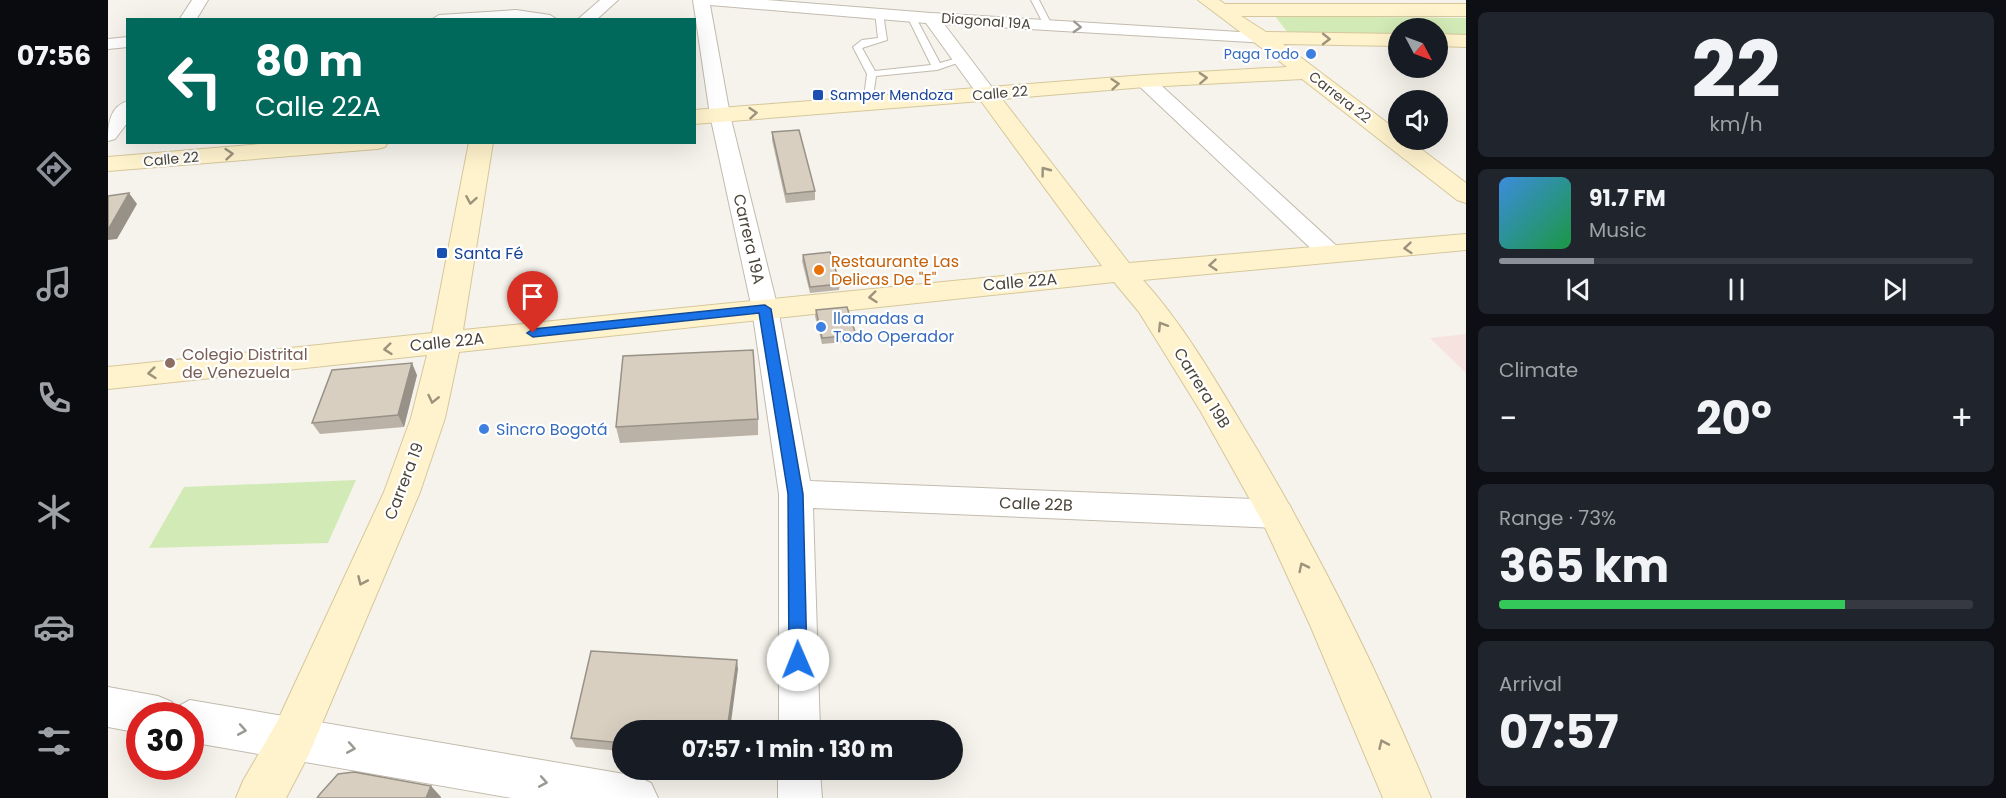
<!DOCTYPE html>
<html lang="en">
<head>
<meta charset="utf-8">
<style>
	body { margin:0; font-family:Poppins,sans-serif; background:#20242c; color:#f1f3f6; height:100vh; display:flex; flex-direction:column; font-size:22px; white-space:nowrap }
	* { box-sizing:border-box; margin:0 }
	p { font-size:20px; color:#9ea1a6 }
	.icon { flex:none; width:33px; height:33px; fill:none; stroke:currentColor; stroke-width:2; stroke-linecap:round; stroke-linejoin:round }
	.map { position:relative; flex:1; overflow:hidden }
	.drawer { display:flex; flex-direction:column; gap:12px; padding:12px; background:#0d0f14; width:540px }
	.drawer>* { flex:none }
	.guide { position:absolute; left:18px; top:18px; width:570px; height:126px; border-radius:0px; box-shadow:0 6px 24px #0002; background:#00695c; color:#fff; overflow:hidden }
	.needle { width:39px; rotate:131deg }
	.buttons { position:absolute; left:1280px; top:18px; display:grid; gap:12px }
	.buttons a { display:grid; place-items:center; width:60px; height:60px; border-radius:50%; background:#171b24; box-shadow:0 6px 24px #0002; font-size:30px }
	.speed { position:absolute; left:18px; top:702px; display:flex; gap:12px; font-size:30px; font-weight:700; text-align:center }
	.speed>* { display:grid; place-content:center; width:78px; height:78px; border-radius:50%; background:#171b24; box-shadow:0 6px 24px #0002; line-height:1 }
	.speed .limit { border:9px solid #d22; background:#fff; color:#111 }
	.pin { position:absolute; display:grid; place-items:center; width:51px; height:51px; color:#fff; margin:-62px -26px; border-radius:50% 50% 50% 0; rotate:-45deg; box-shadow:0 0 6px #0007 }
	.pin .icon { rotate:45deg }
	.me { position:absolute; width:66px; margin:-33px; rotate:359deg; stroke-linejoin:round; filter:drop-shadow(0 0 4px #0008) }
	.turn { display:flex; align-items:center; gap:21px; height:126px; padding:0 30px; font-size:27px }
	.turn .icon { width:78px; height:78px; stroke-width:2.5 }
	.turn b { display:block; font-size:42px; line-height:51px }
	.big { font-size:45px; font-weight:700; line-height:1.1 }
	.drawer .widget { flex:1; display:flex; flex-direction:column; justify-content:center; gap:9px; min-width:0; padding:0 21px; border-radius:9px; background:#20242c }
	.drawer .dial { align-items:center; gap:0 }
	.dial b { font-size:78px; line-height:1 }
	.song { display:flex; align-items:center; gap:18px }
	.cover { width:72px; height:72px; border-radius:9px; background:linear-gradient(135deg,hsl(210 70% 55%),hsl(140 70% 35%)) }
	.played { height:6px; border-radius:3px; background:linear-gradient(90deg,#8c9099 20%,#363941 20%) }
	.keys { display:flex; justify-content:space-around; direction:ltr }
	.heat { display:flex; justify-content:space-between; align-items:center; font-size:33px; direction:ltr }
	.charge { height:9px; border-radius:4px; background:linear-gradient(90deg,#34c759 73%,#363941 0) }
	.trip { position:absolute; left:504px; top:720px; width:351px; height:60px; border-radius:30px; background:#171b24; box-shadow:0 6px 24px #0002; font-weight:700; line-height:60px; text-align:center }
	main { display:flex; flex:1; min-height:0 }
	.dock { display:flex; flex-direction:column; width:108px; justify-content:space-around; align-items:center; background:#090b0e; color:#9ea1a6 }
	.dock .icon { width:42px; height:42px }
	.dock .on { color:#8c9099 }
	.dock b { font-size:27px; color:#f1f3f6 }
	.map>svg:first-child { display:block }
	.medical { fill:#f6e3e0 }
	.green { fill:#d2eab5 }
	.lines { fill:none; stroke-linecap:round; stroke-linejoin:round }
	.lane-casing { stroke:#c2bbae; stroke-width:2 }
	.street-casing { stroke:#c2bbae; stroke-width:2 }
	.secondary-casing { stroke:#d6c79b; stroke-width:2 }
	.lane { fill:#fff; fill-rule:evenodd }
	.street { fill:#fff; fill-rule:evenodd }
	.secondary { fill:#fff3cd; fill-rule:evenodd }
	.wall { fill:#bab2a6 }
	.shaded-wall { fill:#979187 }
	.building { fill:#d8cfc1; stroke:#979187; stroke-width:1.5 }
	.oneway { stroke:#9c9892 }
	.oneway2 { stroke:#9c937c }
	.route { fill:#1a73e8; stroke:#114b97; stroke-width:1.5 }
	.shop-dot { fill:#3f7fe0; stroke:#fff; stroke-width:2 }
	.transit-dot { fill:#1a4fb4; stroke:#fff; stroke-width:2 }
	.food-dot { fill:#e8710a; stroke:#fff; stroke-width:2 }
	.education-dot { fill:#8d6e63; stroke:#fff; stroke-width:2 }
	.labels { text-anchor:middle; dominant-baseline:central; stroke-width:4.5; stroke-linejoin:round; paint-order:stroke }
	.far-street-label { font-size:14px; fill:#4b4439; stroke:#fff }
	.far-shop-label { font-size:14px; fill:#366cbe; stroke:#fff; text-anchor:end }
	.far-transit-label { font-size:14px; fill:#164399; stroke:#fff; text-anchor:start }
	.street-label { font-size:16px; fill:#4b4439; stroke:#fff }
	.transit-label { font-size:16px; fill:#164399; stroke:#fff; text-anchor:start }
	.food-label { font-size:16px; fill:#c56008; stroke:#fff; text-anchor:start }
	.shop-label { font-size:16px; fill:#366cbe; stroke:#fff; text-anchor:start }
	.education-label { font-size:16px; fill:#785e54; stroke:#fff; text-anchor:start }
</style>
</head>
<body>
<main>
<nav class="dock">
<b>07:56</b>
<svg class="icon on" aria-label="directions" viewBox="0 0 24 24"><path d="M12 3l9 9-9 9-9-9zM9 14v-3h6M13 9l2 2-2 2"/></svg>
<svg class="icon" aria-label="music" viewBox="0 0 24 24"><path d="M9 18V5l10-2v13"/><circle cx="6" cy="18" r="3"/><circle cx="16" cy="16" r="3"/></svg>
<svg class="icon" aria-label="phone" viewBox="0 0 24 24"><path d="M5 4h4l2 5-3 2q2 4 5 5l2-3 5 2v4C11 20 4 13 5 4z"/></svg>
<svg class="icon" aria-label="climate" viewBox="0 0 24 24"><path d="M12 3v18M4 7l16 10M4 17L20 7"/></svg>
<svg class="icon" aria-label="car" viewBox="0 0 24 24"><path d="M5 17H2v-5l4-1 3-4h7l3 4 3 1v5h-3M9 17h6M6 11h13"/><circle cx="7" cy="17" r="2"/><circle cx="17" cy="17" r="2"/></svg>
<svg class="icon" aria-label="filters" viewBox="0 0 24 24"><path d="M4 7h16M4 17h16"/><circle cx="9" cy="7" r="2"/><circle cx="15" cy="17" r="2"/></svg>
</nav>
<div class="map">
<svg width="1358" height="798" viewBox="0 0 1358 798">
	<rect width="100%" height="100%" fill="#f6f3ec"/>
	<path class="medical" d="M1358 334V373L1322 338Z"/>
	<path class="green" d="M1167 16 1358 18V34H1329V28H1290V34L1180 33Z
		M248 480 220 543 41 548 76 487Z"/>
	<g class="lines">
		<g class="lane-casing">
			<path id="lane" d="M923 0H931L944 25 943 27H937Z
				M771 10 775 13 779 40 754 48 767 71 823 65 799 16 803 13 807 16 832 63 853 57 858 60 829 70 768 76 764 103 755 105 759 74 745 47 754 40 770 38 767 13Z"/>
		</g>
		<g class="street-casing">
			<path id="street" d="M84 0H100L88 20H71Z
				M492 0H510L488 20H469Z
				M585 0H659L823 13 1165 34 1168 38 1165 42 1159 43 836 24 889 94 886 98H872L818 23 602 5 622 115 670 309 702 481 1169 500 1181 504 1186 514 1181 524 1169 528 705 508 712 730H671V494L644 309 602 115Z
				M408 10 442 15 450 20H323L331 15Z
				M20 37V47L0 49V39Z
				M1037 75 1044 77 1232 249 1236 254 1232 259 1223 262 1214 259 1030 85 1027 81 1030 77Z
				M20 101V122L7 139 0 141C0 126 1 106 20 101Z
				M0 687 50 696 64 702 67 708 82 700 528 776 543 783 550 798H404L82 742V716H32V733L0 727Z
				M670 770H712L714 798H670Z"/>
		</g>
		<g class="secondary-casing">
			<path id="secondary" d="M1090 0H1111L1117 4H1358V16H1133L1158 32 1290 34V46L1175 44 1290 131V140H1301L1358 183V203L1349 200 1194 79 1037 87 894 99 1021 263 1358 234V250L1035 280C1074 323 1105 376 1135 426 1207 544 1270 670 1323 798H1275L1202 625 1154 521 1093 412 1031 312 1006 282 351 352 337 418 312 492 201 754 178 798H128L135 781 169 722 276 492 303 418 319 355 0 389V367L324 333 361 142H385L355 330 994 266 873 101 586 124V110L1037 75 1179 67Z
				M1329 34 1358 35V47L1329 46Z
				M176 142H280L277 147 269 149 0 171V157Z"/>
		</g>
		<use href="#lane" class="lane"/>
		<use href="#street" class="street"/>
		<use href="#secondary" class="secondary"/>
	</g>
	<path class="wall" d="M664 132 707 191V200L678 203 664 140Z
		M695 255 732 284 731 290 702 293 694 261Z
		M708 310 748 335 747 341 714 344 707 316Z
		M309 375 296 427 212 434 204 423Z
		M650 419V435L512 443 508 427Z
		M630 669 514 730V751L468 747 463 738Z"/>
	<path class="shaded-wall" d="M21 193 29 204 9 239 0 240V228Z
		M304 363 309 375 296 427 290 415Z
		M629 660 630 669 622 730H619Z
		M323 786 333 797V798H318Z"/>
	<path class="building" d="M691 130 707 191 678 194 664 132Z
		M21 193 1 228H0V196Z
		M722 252 732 284 702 287 695 255Z
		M739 307 748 335 714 338 708 310Z
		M645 350 650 419 508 427 515 356Z
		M304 363 290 415 204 423 224 370Z
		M483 651 629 660 619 730H514V743L463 738Z
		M246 772 323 786 318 798H209L212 794 230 774Z"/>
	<defs><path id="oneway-chevron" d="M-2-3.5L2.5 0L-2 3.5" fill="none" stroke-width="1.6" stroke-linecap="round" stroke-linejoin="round" transform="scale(1.5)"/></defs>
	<g class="oneway">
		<use href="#oneway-chevron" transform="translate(969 27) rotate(3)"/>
		<use href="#oneway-chevron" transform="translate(134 730) rotate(10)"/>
		<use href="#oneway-chevron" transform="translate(243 748) rotate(10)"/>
		<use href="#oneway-chevron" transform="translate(435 782) rotate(10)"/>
	</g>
	<g class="oneway2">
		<use href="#oneway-chevron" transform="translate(1218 39) rotate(1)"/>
		<use href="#oneway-chevron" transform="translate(1095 78) rotate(-3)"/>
		<use href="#oneway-chevron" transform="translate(1007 84) rotate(-5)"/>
		<use href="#oneway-chevron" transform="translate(645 113) rotate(-5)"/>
		<use href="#oneway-chevron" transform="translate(121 154) rotate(-5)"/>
		<use href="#oneway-chevron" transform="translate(937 171) rotate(-127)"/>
		<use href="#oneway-chevron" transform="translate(363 200) rotate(100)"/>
		<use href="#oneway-chevron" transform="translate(1300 248) rotate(175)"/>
		<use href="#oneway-chevron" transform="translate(1105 265) rotate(175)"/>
		<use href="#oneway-chevron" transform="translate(765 297) rotate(174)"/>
		<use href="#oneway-chevron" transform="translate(1054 326) rotate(-122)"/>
		<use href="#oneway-chevron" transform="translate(280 349) rotate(174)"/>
		<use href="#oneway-chevron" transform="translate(44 373) rotate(174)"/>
		<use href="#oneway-chevron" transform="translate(325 399) rotate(103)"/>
		<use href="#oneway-chevron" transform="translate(1195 567) rotate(-116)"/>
		<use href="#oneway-chevron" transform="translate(254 581) rotate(114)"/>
		<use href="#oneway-chevron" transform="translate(1275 744) rotate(-114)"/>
	</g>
	<path class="route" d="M657 305 663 309 695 494 699 660 696 665 690 668 684 665 681 660 680 494 651 313 425 337 419 333 425 329Z"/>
	<g class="shop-dot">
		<circle cx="1203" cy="54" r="6"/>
		<circle cx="713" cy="327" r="6"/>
		<circle cx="376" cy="429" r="6"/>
	</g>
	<g class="transit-dot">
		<rect x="704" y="89" width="12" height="12" rx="3"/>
		<rect x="328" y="247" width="12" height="12" rx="3"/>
	</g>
	<circle class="food-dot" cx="711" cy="270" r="6"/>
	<circle class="education-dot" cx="62" cy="363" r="6"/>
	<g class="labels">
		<g class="far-street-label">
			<text transform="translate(878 21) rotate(4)">Diagonal 19A</text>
			<text transform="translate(892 93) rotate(-5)">Calle 22</text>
			<text transform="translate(1232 97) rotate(38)">Carrera 22</text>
			<text transform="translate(63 159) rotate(-5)">Calle 22</text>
		</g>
		<g class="far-shop-label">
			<text x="1191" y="54">Paga Todo</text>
		</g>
		<g class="far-transit-label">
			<text x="722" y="95">Samper Mendoza</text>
		</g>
		<g class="street-label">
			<text transform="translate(641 239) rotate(77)">Carrera 19A</text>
			<text transform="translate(912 282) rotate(-5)">Calle 22A</text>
			<text transform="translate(339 342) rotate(-6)">Calle 22A</text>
			<text transform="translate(1094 388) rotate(58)">Carrera 19B</text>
			<text transform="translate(296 481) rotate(-69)">Carrera 19</text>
			<text transform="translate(928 504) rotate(2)">Calle 22B</text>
		</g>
		<g class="transit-label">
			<text x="346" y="253">Santa Fé</text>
		</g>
		<g class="food-label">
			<text x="723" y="261">Restaurante Las<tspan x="723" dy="18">Delicas De "E"</tspan></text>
		</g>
		<g class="shop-label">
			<text x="725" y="318">llamadas a<tspan x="725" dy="18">Todo Operador</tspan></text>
			<text x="388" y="429">Sincro Bogotá</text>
		</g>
		<g class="education-label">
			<text x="74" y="354">Colegio Distrital<tspan x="74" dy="18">de Venezuela</tspan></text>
		</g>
	</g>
</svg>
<div class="buttons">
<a><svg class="needle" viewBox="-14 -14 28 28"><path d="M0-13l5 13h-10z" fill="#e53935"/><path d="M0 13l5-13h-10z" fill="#9ea1a6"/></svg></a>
<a><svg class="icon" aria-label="sound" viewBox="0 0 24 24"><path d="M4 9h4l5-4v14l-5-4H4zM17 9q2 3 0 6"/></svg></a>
</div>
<div class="speed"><div class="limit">30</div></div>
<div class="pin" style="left:425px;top:333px;background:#d93025"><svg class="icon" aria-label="arrive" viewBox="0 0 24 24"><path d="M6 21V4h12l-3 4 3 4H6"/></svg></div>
<svg class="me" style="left:690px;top:660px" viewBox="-20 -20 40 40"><circle r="19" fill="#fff"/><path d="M0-13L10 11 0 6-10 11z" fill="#1a73e8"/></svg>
<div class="trip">07:57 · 1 min · 130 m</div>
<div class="guide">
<div class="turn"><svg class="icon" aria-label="left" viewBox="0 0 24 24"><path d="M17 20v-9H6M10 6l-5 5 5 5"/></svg><div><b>80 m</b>Calle 22A</div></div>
</div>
</div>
<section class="drawer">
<div class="widget dial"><b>22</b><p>km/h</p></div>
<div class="widget">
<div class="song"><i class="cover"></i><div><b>91.7 FM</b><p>Music</p></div></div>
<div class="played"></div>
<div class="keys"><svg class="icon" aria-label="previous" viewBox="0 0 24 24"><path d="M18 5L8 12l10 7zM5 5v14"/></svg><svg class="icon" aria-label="pause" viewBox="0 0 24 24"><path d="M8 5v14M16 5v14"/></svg><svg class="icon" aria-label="next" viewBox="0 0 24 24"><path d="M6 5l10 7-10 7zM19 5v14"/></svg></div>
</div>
<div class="widget"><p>Climate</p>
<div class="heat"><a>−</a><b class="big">20°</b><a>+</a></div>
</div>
<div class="widget"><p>Range · 73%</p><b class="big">365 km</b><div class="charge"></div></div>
<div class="widget"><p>Arrival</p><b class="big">07:57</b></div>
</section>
</main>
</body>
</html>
